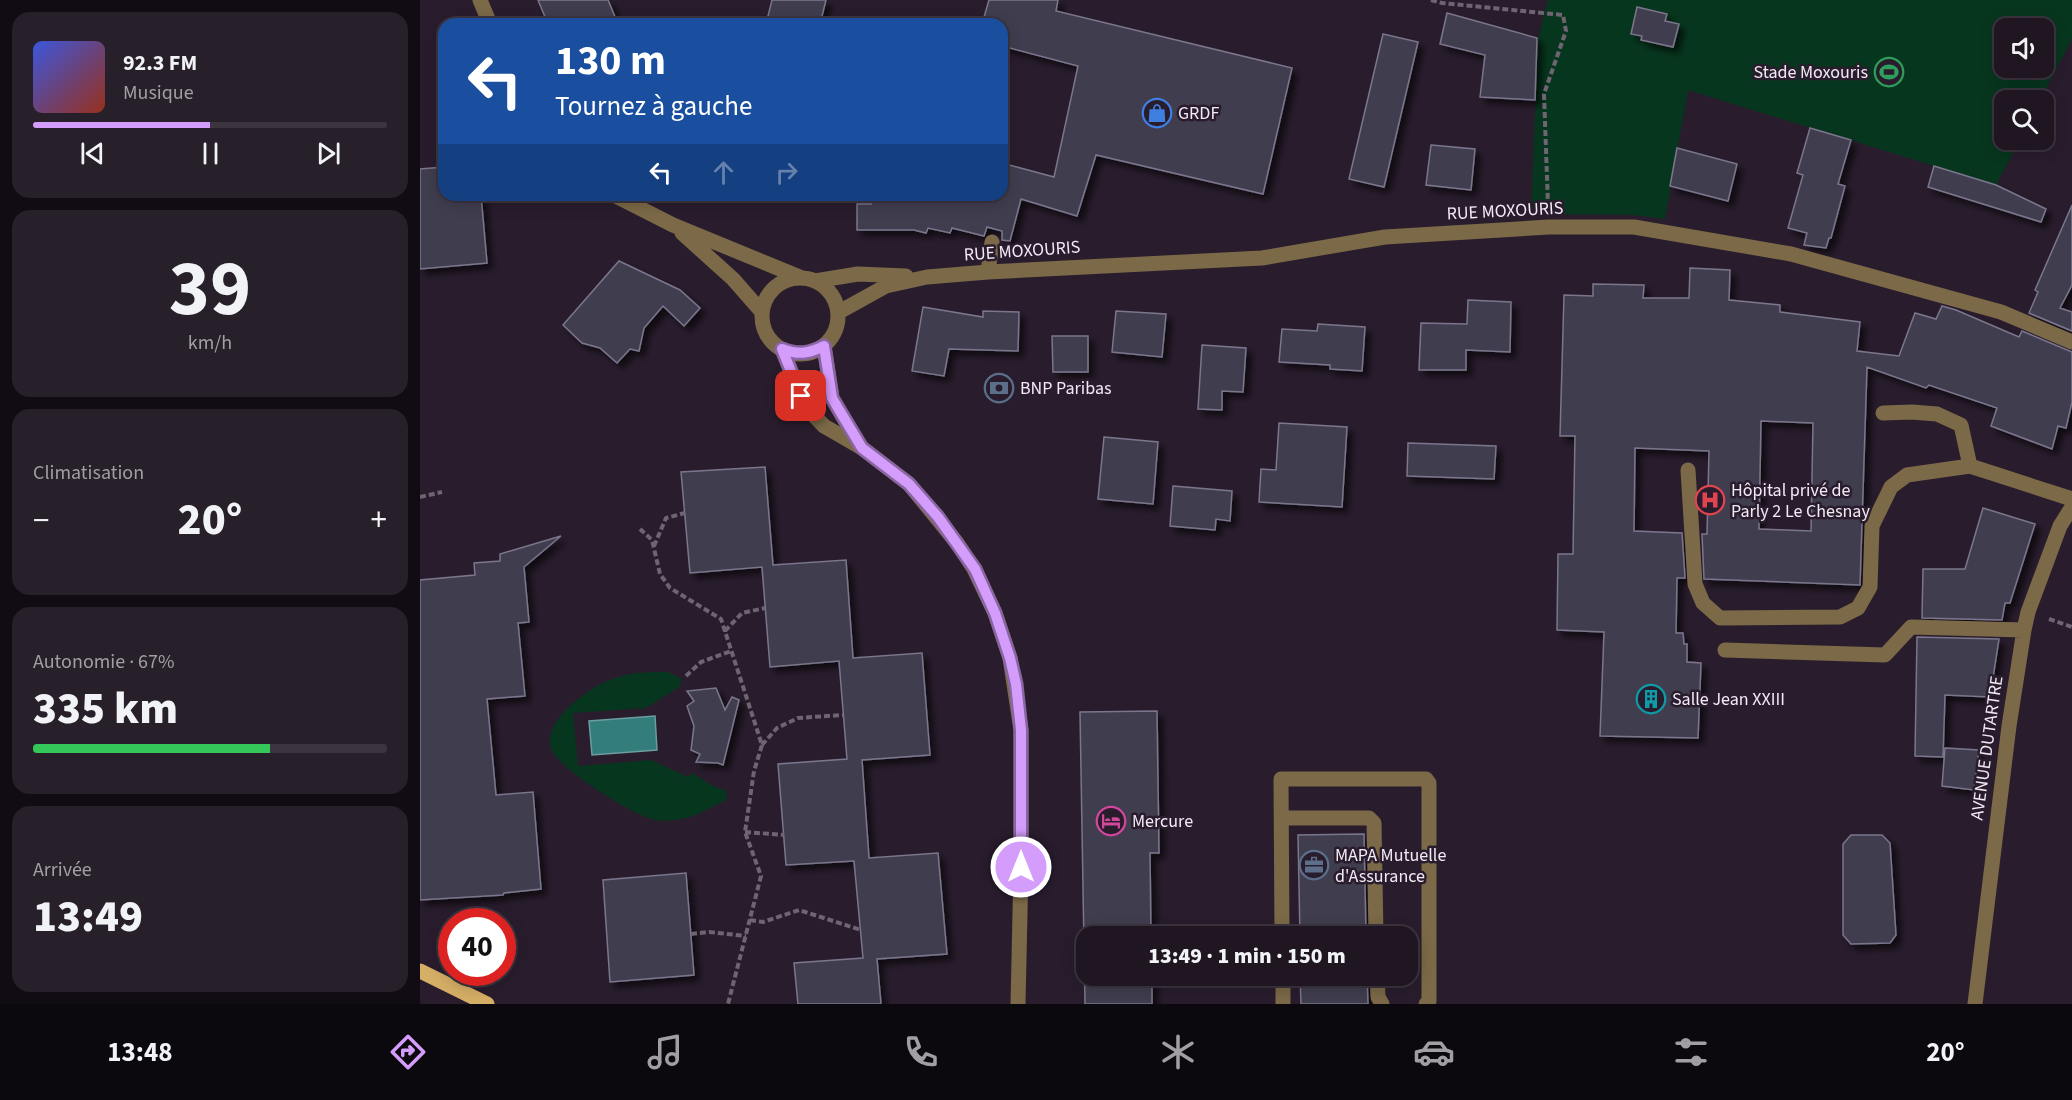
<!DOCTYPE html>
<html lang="fr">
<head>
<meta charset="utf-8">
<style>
	body { margin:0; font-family:"Source Sans 3",sans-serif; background:#271f2a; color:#f1f3f6; height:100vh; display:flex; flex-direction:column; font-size:22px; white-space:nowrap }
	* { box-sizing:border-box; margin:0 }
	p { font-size:20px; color:#a19fa5 }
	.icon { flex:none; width:33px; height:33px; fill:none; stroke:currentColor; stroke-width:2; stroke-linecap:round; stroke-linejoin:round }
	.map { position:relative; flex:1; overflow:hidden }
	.sheet { display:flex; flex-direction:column; gap:12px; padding:12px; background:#110c13; width:420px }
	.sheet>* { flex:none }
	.banner { position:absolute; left:18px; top:18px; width:570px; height:183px; border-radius:18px; box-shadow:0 3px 15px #0003,0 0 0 2px #3c3540; background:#1a4fa0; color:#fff; overflow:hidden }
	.tools { position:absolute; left:1574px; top:18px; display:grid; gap:12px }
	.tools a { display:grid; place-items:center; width:60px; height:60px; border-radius:12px; background:#1f1622; box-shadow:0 3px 15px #0003,0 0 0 2px #3c3540; font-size:30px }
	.speed { position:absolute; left:18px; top:908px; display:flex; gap:12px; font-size:30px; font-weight:700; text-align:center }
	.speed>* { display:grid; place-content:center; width:78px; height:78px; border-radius:50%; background:#1f1622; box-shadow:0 3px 15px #0003,0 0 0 2px #3c3540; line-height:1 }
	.speed .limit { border:9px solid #d22; background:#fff; color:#111 }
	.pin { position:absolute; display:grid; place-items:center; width:51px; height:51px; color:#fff; margin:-26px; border-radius:12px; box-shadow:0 3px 9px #0006 }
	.me { position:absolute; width:66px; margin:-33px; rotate:0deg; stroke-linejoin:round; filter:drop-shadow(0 0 4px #0008) }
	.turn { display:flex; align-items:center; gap:21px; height:126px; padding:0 18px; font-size:27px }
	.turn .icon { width:78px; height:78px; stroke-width:2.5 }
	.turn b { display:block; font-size:42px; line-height:51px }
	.lanes { display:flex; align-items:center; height:57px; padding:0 18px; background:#0003; justify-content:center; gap:30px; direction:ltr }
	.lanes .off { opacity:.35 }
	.big { font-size:45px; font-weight:800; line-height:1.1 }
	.sheet .tile { flex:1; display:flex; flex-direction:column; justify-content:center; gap:9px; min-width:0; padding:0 21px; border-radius:18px; background:#271f2a }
	.sheet .dial { align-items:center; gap:0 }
	.dial b { font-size:78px; line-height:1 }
	.song { display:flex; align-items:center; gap:18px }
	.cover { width:72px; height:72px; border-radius:9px; background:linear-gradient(135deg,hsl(230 70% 55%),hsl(10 70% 35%)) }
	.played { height:6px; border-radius:3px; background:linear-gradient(90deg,#d49cfb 50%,#3c3540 50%) }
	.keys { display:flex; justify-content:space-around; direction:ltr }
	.heat { display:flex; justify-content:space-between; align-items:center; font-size:33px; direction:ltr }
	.charge { height:9px; border-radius:4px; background:linear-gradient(90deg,#34c759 67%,#3c3540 0) }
	.trip { position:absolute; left:656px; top:926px; width:342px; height:60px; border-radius:18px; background:#1f1622; box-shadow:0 3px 15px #0003,0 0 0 2px #3c3540; font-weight:800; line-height:60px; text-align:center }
	.tab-bar { display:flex; height:96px; justify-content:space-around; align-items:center; background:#0c090e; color:#a19fa5 }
	.tab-bar .icon { width:42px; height:42px }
	.tab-bar .on { color:#d49cfb }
	.tab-bar b { font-size:27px; color:#f1f3f6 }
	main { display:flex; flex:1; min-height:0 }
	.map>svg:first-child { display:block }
	.green { fill:#07361e; fill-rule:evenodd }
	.water { fill:#337d7c; stroke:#6c9ea0; stroke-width:1.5 }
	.building { fill:#413c50; stroke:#7b768c; stroke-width:1.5; fill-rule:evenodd; filter:url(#shadow) }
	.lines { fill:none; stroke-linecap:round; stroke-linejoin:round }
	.path { stroke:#6f6472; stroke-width:4; stroke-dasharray:6 3; stroke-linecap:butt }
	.minor { stroke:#7b6947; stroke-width:15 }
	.major { stroke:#d6af66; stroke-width:15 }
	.route-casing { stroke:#8a65a3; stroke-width:15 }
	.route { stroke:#d49cfb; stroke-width:10 }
	.labels { text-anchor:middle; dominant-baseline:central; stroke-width:5; stroke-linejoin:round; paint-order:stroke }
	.poi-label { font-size:18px; fill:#f2eaf5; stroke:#291d2d; text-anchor:start }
	.street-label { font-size:18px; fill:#f2eaf5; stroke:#291d2d }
</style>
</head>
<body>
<main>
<section class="sheet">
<div class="tile">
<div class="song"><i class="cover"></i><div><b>92.3 FM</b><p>Musique</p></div></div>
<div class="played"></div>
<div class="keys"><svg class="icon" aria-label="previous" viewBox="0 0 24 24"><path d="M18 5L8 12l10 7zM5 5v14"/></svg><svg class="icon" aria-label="pause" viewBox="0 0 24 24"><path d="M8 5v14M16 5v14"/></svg><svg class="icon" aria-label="next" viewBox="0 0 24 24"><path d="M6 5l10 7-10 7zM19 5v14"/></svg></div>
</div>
<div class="tile dial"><b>39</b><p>km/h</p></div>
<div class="tile"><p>Climatisation</p>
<div class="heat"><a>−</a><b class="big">20°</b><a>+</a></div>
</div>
<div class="tile"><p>Autonomie · 67%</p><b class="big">335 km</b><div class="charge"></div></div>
<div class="tile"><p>Arrivée</p><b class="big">13:49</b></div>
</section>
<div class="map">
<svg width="1652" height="1004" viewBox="0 0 1652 1004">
	<defs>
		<filter id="shadow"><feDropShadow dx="5.5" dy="5.5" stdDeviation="3" flood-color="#0009"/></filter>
	</defs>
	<rect width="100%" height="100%" fill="#291d2d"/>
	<path class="green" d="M1128 0H1652V36L1651 41 1620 100H1584V140H1600L1576 185 1268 90 1245 219 1212 215 1111 214 1118 38ZM1584 28H1623V68H1584Z
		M248 672 262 679 259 687 226 708 153 713 158 766 231 760 268 777 272 773 293 786 306 791 307 797 304 801C288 809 272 819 253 820 248 821 240 821 235 820 214 816 138 769 131 748 122 719 175 683 198 677 215 672 231 672 248 672Z"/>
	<path class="water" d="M235 716 237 750 172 755 169 721Z"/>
	<path class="building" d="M118 0H188L198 24H128Z
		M352 0H406L400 24H346Z
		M569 0H638L636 11 872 68 843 194 676 155 657 216 601 199 590 241 582 240V231L567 227 564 236 532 228 530 233 508 228 506 233 494 230H437V204H451L452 195H582V163L634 177 658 66 582 46V24H562Z
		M1217 7 1247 14 1245 21 1259 24 1253 47 1221 40 1222 36 1211 34Z
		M1027 13 1117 38 1115 100 1060 97 1065 55 1020 44Z
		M963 34 998 42 964 187 929 179Z
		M1390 128 1431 140 1418 184 1425 186 1411 238H1409L1406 248 1384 245 1387 233 1368 228 1383 175 1377 173Z
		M1011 145 1055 149 1051 190 1006 185Z
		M1257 148 1317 164 1308 201 1250 186Z
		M1514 166 1576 185 1626 209 1621 222 1508 187Z
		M24 167V195H61L67 263 0 269V169Z
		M1652 205V285L1640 308 1652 312V331L1609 313 1618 292 1615 290Z
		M199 261 260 290 280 308 264 326 243 306 224 328 219 351 210 349 197 363 180 348 162 343 143 325Z
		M1270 268 1310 270 1309 300 1360 305V312L1440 322 1437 351 1479 356 1495 313 1516 319 1522 306 1536 310 1599 337 1602 331 1652 352V402L1646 428 1638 426 1632 449 1571 426 1577 408 1509 385 1506 388 1447 367 1440 585 1284 579 1282 534H1287L1289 451 1215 448 1214 531 1262 533 1265 578H1257L1256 633H1263L1264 644H1267V662L1281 663 1278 738 1180 736 1184 632 1137 630 1138 554H1153L1155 436H1140L1144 295 1173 296V284L1224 285 1223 298H1269ZM1341 421 1393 423 1391 531 1339 529Z
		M1048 300 1091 302 1090 352 1046 350V370H999L1001 323 1047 324Z
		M503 307 563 317V311L599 312 598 351 529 349 524 376 492 371Z
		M696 311 746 314 742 357 692 352Z
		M898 324 945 327 942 371 910 369V365L859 362 862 329 897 331Z
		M632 336H668V372H633Z
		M782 345 826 348 823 392 802 391V410L778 409Z
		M859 423 927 427 922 507 839 502 841 469 856 470Z
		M684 437 738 442 733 504 678 499Z
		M988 443 1076 446 1074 479 987 476Z
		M345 467 353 565 426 560 433 658 502 653 510 755 442 760 449 858 518 853 527 954 457 959 461 1004H378L374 963 443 958 434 861 366 865 358 764 427 759 419 661 350 667 342 567 270 573 261 472Z
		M753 486 812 491 810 521 796 519 795 530 750 526Z
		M1563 508 1615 524 1590 603H1585L1582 620 1502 618 1503 569H1545Z
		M141 536 104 567 109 622 98 623 105 696 67 699 76 795 113 792 121 889 84 893 83 895 0 900V580L55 575 54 563 80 561V554Z
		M1497 637 1579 639 1570 697 1525 695 1523 757 1495 756Z
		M296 688 305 710 312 697 319 700 303 765 298 763 276 762 280 754 271 750 274 726 267 706 274 701 267 691Z
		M737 711 739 853H730L731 936H666V975H732V1004H665L660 712Z
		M1525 748 1559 750 1554 790 1522 786Z
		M944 834 946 936H880L878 835Z
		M1431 835H1462L1470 843 1476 935 1470 943 1431 944 1423 935V844Z
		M266 873 274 975 190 982 183 880Z
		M880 975H947L948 1004H881Z"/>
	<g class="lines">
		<path class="path" d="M1011 0 1022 3 1143 15 1146 31 1124 94 1128 205
			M0 497 22 492
			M220 529 232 540 240 574 250 588 301 619 342 745 334 771 325 832 341 876 308 1004
			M234 546 246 518 265 513
			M1629 619 1652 627
			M305 631 322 613 345 608
			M266 676 281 662 311 651
			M342 745 357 728 378 718 423 715
			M325 832 364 835
			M330 920 343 922 379 910 441 930
			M271 934 289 932 326 936"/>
		<path class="minor" d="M60 0 70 24
			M194 195 253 225 382 278
			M262 233 313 279 342 312
			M568 272 572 242
			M342 316a38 38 0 1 1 76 0a38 38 0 1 1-76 0Z
			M395 281 438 274 486 276
			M419 312 466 286 507 277 568 272 842 258 965 237 1129 227H1214L1371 254 1581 312 1652 342
			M404 346 412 398 440 446
			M362 349 385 406 404 426 442 448 489 484 537 543 554 569 575 613 590 658 601 730V867L598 1004
			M1463 413 1492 412 1517 414 1541 425 1550 466 1652 499
			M1268 470 1275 584 1283 603 1300 618 1420 617 1438 608 1450 587 1452 526 1471 487 1487 475 1550 466
			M1305 650 1465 655 1491 627 1604 630
			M862 818H949L954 823 956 936
			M862 936 861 779H1006L1009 783V1001L1006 1004
			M863 975V1004
			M957 975 958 997 962 1004
			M1555 1004 1589 726 1604 630 1608 612 1640 526 1652 507"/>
		<path class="major" d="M0 971 67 1004"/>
	</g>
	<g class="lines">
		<g class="route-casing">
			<path id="route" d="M381 396 362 349C378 355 388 354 404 346L412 398 442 448 489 484 518 517 555 569 575 613 590 658 596 684 601 730V867"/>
		</g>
		<use href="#route" class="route"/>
	</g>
	<defs>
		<g id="stadium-ring" transform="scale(1.5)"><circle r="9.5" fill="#291d2d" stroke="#2e9e5b" stroke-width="1.5"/><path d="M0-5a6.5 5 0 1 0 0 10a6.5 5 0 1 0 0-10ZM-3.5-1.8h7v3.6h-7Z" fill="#2e9e5b"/></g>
		<g id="shop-ring" transform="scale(1.5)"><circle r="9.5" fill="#291d2d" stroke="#3f7fe0" stroke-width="1.5"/><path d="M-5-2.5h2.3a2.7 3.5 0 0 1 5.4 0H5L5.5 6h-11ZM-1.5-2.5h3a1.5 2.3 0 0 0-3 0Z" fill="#3f7fe0"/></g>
		<g id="bank-ring" transform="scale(1.5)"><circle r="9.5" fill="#291d2d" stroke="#5c6f8a" stroke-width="1.5"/><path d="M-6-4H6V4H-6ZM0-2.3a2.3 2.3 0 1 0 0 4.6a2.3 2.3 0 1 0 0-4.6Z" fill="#5c6f8a"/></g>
		<g id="hospital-ring" transform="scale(1.5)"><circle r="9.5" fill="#291d2d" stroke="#e0444e" stroke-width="1.5"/><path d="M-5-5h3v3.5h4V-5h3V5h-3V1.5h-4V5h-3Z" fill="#e0444e"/></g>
		<g id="building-ring" transform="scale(1.5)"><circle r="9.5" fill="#291d2d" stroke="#0f9aa8" stroke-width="1.5"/><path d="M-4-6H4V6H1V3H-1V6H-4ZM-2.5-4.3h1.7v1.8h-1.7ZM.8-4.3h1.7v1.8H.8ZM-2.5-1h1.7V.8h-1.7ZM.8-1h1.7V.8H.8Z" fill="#0f9aa8"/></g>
		<g id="hotel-ring" transform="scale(1.5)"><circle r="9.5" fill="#291d2d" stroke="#d1479c" stroke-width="1.5"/><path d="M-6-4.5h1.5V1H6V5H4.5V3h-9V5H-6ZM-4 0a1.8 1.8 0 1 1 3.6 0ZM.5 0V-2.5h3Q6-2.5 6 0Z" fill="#d1479c"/></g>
		<g id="office-ring" transform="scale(1.5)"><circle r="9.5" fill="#291d2d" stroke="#5c6f8a" stroke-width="1.5"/><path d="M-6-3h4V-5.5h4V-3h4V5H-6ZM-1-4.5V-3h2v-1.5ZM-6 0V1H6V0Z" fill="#5c6f8a"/></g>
	</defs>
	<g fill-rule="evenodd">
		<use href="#stadium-ring" x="1469" y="72"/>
		<use href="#shop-ring" x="737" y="113"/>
		<use href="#bank-ring" x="579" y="388"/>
		<use href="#hospital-ring" x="1290" y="500"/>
		<use href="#building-ring" x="1231" y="699"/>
		<use href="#hotel-ring" x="691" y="821"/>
		<use href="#office-ring" x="894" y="865"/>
	</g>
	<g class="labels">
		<g class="poi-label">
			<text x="1448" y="72" text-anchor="end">Stade Moxouris</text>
			<text x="758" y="113">GRDF</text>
			<text x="600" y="388">BNP Paribas</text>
			<text x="1311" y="490">Hôpital privé de<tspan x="1311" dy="21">Parly 2 Le Chesnay</tspan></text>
			<text x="1252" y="699">Salle Jean XXIII</text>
			<text x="712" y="821">Mercure</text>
			<text x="915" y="855">MAPA Mutuelle<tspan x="915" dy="21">d'Assurance</tspan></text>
		</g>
		<g class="street-label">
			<text transform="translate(1085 211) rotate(-3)">RUE MOXOURIS</text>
			<text transform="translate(602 251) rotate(-4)">RUE MOXOURIS</text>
			<text transform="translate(1567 748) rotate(-82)">AVENUE DUTARTRE</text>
		</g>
	</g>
</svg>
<div class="tools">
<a><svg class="icon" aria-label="sound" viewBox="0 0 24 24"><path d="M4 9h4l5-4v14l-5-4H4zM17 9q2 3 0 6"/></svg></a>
<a><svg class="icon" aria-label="search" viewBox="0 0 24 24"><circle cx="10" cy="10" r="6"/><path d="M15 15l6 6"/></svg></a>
</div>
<div class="speed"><div class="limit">40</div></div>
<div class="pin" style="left:381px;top:396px;background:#d93025"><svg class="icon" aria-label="arrive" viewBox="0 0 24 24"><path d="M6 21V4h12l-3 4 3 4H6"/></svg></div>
<svg class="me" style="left:601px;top:867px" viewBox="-20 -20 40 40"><circle r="17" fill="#d49cfb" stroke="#fff" stroke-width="3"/><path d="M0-11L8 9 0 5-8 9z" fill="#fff"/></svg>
<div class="trip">13:49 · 1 min · 150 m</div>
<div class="banner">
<div class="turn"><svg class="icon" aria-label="left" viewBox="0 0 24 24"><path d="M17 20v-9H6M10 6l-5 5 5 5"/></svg><div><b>130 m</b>Tournez à gauche</div></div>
<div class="lanes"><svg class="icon" aria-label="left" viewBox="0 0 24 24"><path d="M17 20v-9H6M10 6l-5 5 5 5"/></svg><svg class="icon off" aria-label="ahead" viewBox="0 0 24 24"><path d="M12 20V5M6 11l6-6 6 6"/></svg><svg class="icon off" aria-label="right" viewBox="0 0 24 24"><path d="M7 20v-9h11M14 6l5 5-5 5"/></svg></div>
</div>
</div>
</main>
<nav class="tab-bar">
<b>13:48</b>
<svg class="icon on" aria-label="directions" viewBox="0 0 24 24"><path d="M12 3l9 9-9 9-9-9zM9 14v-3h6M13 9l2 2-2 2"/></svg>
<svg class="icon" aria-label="music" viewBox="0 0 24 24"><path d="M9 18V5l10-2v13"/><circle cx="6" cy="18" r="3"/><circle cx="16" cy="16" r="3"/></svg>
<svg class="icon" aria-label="phone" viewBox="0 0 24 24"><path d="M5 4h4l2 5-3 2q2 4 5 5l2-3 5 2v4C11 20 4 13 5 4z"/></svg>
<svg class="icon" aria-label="climate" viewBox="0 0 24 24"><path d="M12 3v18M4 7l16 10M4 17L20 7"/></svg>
<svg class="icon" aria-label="car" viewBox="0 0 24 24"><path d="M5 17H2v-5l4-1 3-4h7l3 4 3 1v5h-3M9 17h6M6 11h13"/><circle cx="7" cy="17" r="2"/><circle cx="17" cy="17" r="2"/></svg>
<svg class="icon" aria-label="filters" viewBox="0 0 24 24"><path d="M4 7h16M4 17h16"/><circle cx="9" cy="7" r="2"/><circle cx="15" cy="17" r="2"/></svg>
<b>20°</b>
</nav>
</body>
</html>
